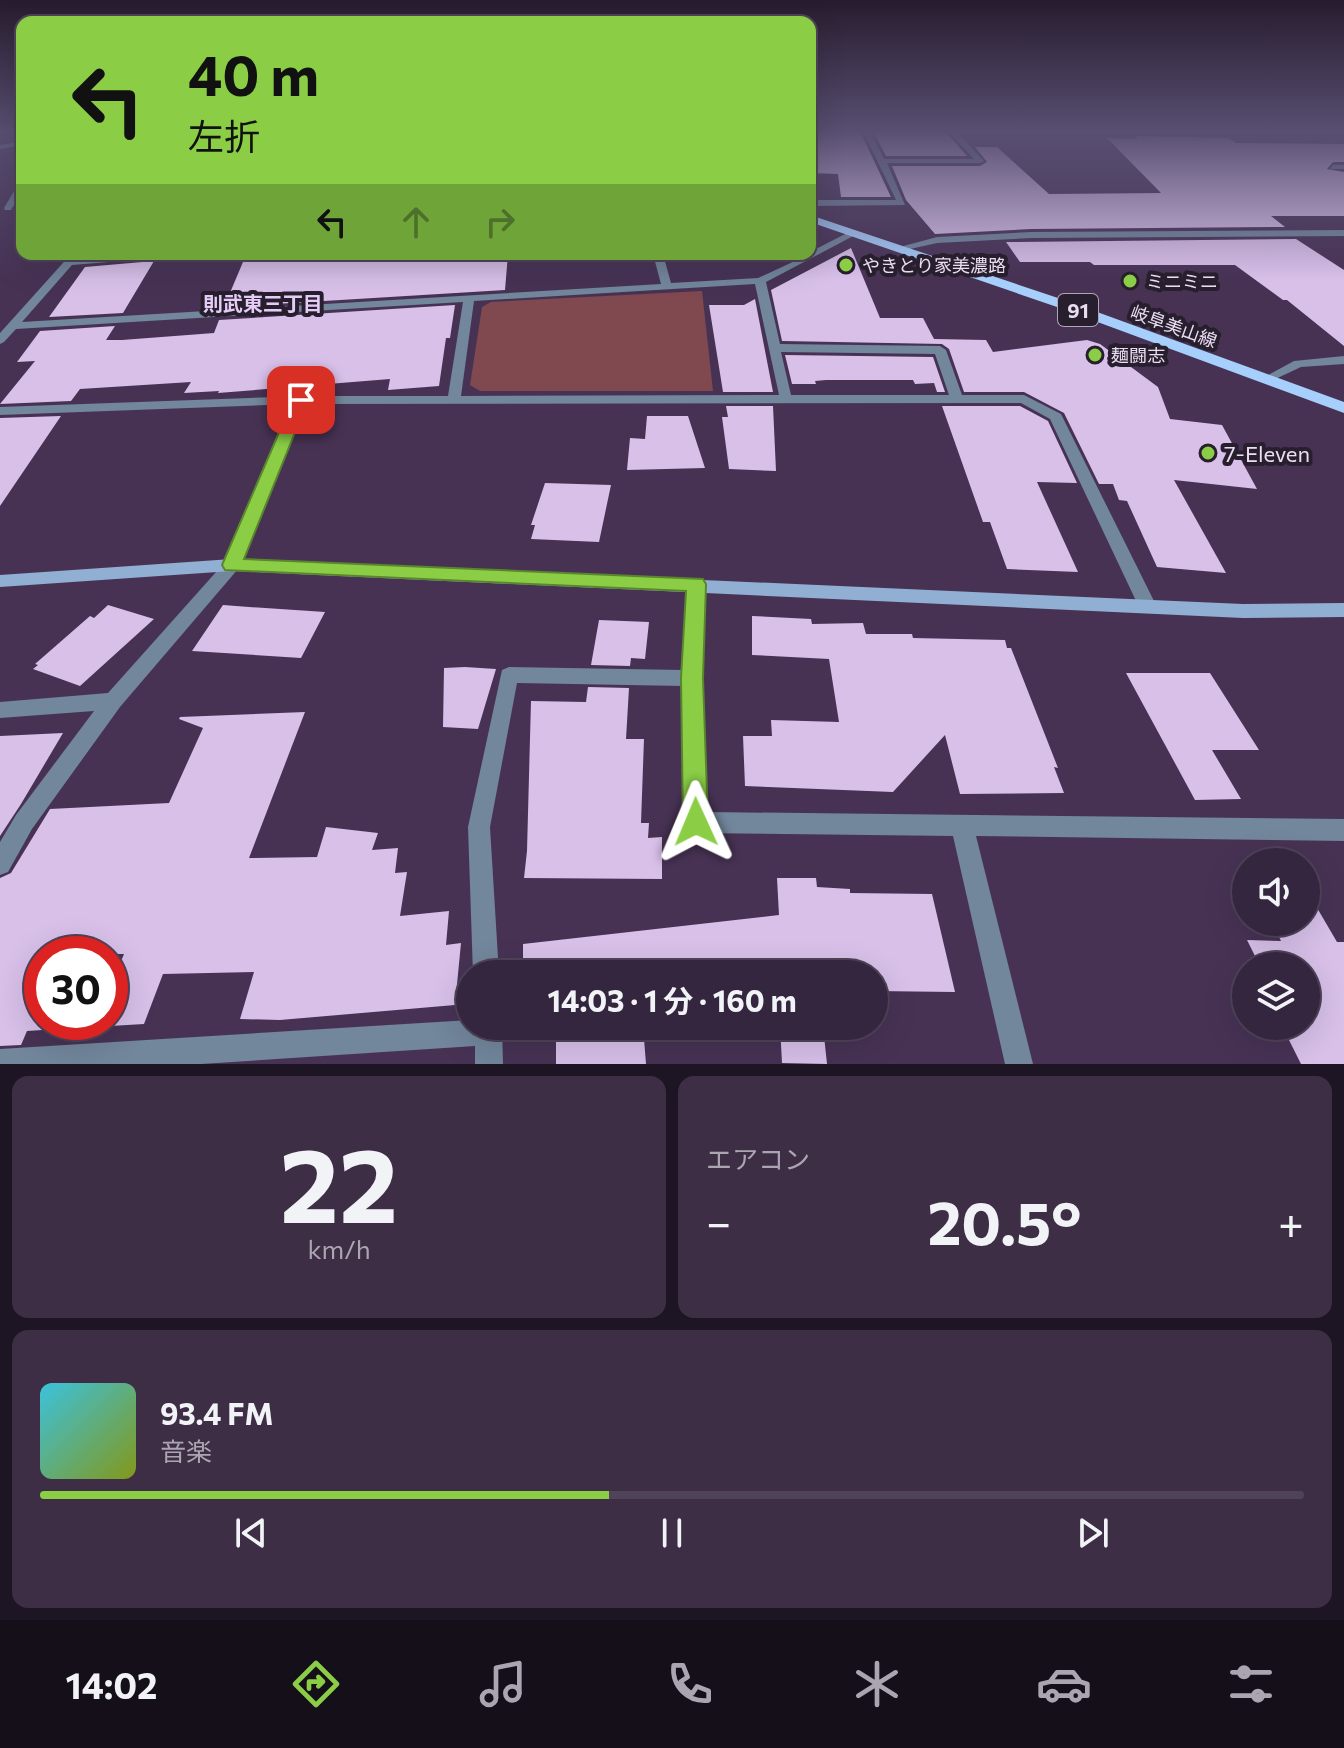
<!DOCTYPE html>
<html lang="ja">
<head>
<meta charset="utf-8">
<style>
	body { margin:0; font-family:Commissioner,"Noto Sans JP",sans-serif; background:#3d2e46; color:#f1f3f6; height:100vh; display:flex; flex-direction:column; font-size:30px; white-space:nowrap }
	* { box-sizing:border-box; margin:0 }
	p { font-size:26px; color:#aaa5b0 }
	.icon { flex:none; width:44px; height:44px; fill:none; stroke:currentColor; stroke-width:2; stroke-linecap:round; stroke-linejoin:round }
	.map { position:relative; height:1064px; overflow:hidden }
	.drawer { display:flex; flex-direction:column; gap:12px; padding:12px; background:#1d1523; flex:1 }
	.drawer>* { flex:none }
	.banner { position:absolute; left:16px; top:16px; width:800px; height:244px; border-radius:16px; box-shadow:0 8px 32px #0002,0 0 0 2px #4f4359; background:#8bce46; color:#111; overflow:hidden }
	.fabs { position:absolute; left:1232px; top:848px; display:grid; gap:16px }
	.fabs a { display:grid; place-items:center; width:88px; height:88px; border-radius:50%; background:#35263f; box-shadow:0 8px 32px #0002,0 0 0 2px #4f4359; font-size:40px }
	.speed { position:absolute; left:24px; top:936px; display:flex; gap:16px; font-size:40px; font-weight:700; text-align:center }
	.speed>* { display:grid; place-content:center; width:104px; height:104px; border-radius:50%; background:#35263f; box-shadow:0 8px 32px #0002,0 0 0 2px #4f4359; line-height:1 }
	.speed .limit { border:12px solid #d22; background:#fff; color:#111 }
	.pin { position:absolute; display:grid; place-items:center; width:68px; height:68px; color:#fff; margin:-34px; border-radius:16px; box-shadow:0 4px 12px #0006 }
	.me { position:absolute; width:88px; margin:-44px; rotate:359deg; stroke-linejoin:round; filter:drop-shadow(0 0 6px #0008) }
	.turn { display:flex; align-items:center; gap:28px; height:168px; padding:0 40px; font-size:36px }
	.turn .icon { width:104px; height:104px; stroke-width:2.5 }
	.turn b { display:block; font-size:56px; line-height:68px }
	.lanes { display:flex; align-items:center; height:76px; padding:0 40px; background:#0003; justify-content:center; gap:40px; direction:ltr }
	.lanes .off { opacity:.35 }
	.big { font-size:60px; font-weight:700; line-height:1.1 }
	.drawer .widget { flex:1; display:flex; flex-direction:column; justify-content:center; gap:12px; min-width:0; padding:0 28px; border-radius:16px; background:#3d2e46 }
	.drawer .dial { align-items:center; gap:0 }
	.dial b { font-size:104px; line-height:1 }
	.song { display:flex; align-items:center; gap:24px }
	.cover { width:96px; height:96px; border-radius:12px; background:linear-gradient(135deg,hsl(190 70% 55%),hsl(70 70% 35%)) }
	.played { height:8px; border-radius:4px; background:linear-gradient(90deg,#8bce46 45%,#4f4359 45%) }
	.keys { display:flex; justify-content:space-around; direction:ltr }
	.heat { display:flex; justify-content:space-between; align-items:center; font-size:44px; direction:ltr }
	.drawer .tiles { flex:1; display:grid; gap:12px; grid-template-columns:1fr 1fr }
	.widget:last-child { grid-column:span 2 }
	.trip { position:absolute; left:456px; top:960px; width:432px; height:80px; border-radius:40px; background:#35263f; box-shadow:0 8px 32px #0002,0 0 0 2px #4f4359; font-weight:700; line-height:80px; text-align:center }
	.tabs { display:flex; height:128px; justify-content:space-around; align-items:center; background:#150f19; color:#aaa5b0 }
	.tabs .icon { width:56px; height:56px }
	.tabs .active { color:#8bce46 }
	.tabs b { font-size:36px; color:#f1f3f6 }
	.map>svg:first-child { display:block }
	.green { fill:#804950 }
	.building { fill:#d8c0e9 }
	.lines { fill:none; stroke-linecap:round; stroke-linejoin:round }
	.street { fill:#72869c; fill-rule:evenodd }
	.secondary { fill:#90afd3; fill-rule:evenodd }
	.primary { fill:#a6cffc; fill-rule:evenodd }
	.route { fill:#8bce46; stroke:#5a862e; stroke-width:2 }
	.poi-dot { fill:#8bce46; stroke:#281f2e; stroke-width:3 }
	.labels { text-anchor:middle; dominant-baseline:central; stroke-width:8; stroke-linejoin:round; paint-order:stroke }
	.far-poi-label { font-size:18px; fill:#eaddf2; stroke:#281f2e; text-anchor:start }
	.far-street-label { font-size:18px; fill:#eaddf2; stroke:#281f2e }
	.far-neighbourhood-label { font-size:20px; font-weight:bold; fill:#e5ccf6; stroke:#281f2e }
	.shield { fill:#281f2e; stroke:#b0a4b7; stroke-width:2 }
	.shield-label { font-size:20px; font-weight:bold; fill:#eaddf2 }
	.poi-label { font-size:22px; fill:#eaddf2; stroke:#281f2e; text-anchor:start }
</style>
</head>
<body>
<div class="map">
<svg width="1344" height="1064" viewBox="0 0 1344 1064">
	<rect width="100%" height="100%" fill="#473254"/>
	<path class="green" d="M702 291 713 391H480L470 385 482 307 491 302Z"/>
	<path class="building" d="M810 131H860L891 197H841L838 174 810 173Z
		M873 131H945L967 156H886Z
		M1135 136 1229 138 1236 143 1344 144V162H1333L1327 169 1344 172V216H1271L1285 227 1031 229 935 234 906 200 892 166H980L987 162 975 147H997L1049 194 1161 193 1107 138 1138 139Z
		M1296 239 1344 270V346L1287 300H1283L1235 265H1094L1090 262H1020L1006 242Z
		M851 248 880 318H923L934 339 986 340 993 352 1087 340 1100 344 1158 387 1170 419 1222 425 1257 489 1174 480 1226 573 1157 567 1127 501 1119 500 1113 484H1099L1064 413 1024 392H964L949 349 942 344 782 341 771 290Z
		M347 254H508L505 290 224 307 243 262Z
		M154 261 123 313 49 317 85 267Z
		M755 299 773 392H723L709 305H744Z
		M455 305 450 338H446L439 386 388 390 390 379 218 393 219 391 184 393 191 382 80 389 71 401 0 404 35 361 17 362 40 331 115 326 106 340H122L214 333 219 320Z
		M785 355 933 357 945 392H937L934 383 915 384 913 380H826L815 381 816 384H792Z
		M726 406H773L776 471 729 469 722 417H728Z
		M942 406H1020L1048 421 1077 483 1037 482 1078 572 1007 569 990 522H983Z
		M61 416 0 506V418Z
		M647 416H688L705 468 627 470 630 438 645 439Z
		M545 483 611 485 599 542 531 539 535 525H531Z
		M108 605 154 619 80 686 33 669 38 665 35 664 90 616 94 618Z
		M223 605 249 607 325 612 301 658 192 651Z
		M752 616 811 619 812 624 863 623 866 634H912L913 638 1005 640 1007 648H1011L1058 768 1054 767 1064 793 960 794 945 735 893 792 745 786 743 736H772L771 720 839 722 829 659 752 655Z
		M599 620 649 622 645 659 631 658 630 666 591 665Z
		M465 667 496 669 478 729 443 727 444 668Z
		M1126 673H1210L1259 750H1212L1241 799 1195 800Z
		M588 687 629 688 626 739H644L641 823H649L648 838 662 837V879L524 878 527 851 531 701 586 702Z
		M305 712 249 858 317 857 326 827 378 833 372 850 398 848 395 873 407 872 400 916 449 911 446 945 461 943 455 1005 280 1020 240 1019 254 972 163 974 144 1024 94 1027 96 1022H110V988L124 954H42V1030L27 1031 21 1045 0 1046V878L11 873 50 809 169 803 203 728 179 719 180 717Z
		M63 733 21 804 0 836V736Z
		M777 878H816L817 887 850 889V893L932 894 955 992 874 991V974H703V968L640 969V974H523V944L779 915Z
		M1306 889 1337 942H1344V1064H1301L1282 1026H1306V966H1260L1247 940 1281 941 1272 922H1306Z
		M556 1026H643L646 1064H556Z
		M780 1026H823L827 1064 782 1063Z"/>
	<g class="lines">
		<path class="street" d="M863 131H870L884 159H974L948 131H956L984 161 980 163H887L905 205 810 206V200H896Z
			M1086 131H1344V134L1090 133Z
			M1333 165H1344V169H1330Z
			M19 183H22V192L11 210H5L4 208Z
			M1344 230V236L1031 238 937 243 901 251 896 248 937 237 1031 232Z
			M851 231 859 233 766 282 780 344 940 346 946 350 962 395H1024L1061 414 1156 605 1153 610H1141L1138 605 1050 419 1021 403 306 404 238 569 120 707 32 829 8 872 0 875V842L16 815 94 711 0 718V702L108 693 225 562 293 404 0 415V407L301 396H448L463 302 16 329 4 342 0 344V333L71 254H81L77 258 176 254 171 257 72 265 22 322 661 284 653 254H663L671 283 758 278 810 254V252ZM755 284 779 395 461 396 474 301ZM781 352 935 354 949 395H791Z
			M1344 356V364L1301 367 1267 383 1261 379 1294 361Z
			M696 578 702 580 705 584 702 678 707 812 1344 819V841L976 836 1033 1064H1005L953 836 696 833 688 829 685 822 683 686 517 683 490 827 499 974H473L468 827 502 670 509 667 683 670 687 584 690 580Z
			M470 1020V1026H502L503 1064H475V1046L201 1064H0V1049Z"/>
		<path class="secondary" d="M22 141V145L0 149V145Z
			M232 559 1243 604 1344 603V617L1243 618 232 571 0 587V575Z"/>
		<path class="primary" d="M810 215 1067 301 1344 402V413L1057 307 810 222Z"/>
	</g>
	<linearGradient id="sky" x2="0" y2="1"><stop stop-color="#271c2e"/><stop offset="0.47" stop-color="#584f72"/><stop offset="1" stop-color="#584f72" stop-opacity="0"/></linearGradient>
	<rect width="1344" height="280" fill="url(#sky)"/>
	<path class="route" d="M301 395 308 400 244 559 703 579 706 584 703 678 708 822 705 830 696 834 687 830 683 822 681 678 686 591 225 570 222 565 293 400Z"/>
	<g class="poi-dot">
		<circle cx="846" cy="265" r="8"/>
		<circle cx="1130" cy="281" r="8"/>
		<circle cx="1095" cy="355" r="8"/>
		<circle cx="1208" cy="453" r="8"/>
	</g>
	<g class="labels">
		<g class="far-poi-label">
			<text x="862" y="265">やきとり家美濃路</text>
			<text x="1146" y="281">ミニミニ</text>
			<text x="1111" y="355">麺闘志</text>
		</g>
		<g class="far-street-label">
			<text transform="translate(1174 326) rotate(20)">岐阜美山線</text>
		</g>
		<g class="far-neighbourhood-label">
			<text x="263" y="303">則武東三丁目</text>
		</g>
		<rect class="shield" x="1058" y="294" width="40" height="32" rx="6"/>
		<g class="shield-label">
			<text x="1078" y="310">91</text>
		</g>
		<g class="poi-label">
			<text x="1224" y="453">7-Eleven</text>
		</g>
	</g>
</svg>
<div class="fabs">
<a><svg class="icon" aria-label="sound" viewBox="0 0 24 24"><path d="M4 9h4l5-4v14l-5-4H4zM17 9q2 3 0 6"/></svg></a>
<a><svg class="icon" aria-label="layers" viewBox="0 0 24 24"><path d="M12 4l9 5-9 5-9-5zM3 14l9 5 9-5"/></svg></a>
</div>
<div class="speed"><div class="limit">30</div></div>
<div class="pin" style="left:301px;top:400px;background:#d93025"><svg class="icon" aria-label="arrive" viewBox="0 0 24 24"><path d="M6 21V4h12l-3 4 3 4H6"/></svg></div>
<svg class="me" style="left:696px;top:822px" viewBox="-20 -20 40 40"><path d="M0-17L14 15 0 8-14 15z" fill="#8bce46" stroke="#fff" stroke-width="4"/></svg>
<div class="trip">14:03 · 1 分 · 160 m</div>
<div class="banner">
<div class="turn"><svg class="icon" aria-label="left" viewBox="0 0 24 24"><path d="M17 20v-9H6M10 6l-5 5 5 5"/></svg><div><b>40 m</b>左折</div></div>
<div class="lanes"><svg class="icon" aria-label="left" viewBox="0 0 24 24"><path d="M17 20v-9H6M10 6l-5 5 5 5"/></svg><svg class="icon off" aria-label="ahead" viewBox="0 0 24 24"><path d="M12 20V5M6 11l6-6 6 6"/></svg><svg class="icon off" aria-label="right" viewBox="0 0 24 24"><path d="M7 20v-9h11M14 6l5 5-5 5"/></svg></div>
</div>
</div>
<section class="drawer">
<div class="tiles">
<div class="widget dial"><b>22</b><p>km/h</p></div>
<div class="widget"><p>エアコン</p>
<div class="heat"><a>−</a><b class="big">20.5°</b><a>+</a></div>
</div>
<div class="widget">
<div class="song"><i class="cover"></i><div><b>93.4 FM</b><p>音楽</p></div></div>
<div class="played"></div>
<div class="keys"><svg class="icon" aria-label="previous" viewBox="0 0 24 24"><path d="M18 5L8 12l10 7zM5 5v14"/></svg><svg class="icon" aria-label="pause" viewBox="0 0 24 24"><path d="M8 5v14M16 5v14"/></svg><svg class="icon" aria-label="next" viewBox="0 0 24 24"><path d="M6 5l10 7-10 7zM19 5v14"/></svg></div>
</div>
</div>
</section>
<nav class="tabs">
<b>14:02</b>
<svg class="icon active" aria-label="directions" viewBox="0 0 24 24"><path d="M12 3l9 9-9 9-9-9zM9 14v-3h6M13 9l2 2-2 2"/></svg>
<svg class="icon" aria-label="music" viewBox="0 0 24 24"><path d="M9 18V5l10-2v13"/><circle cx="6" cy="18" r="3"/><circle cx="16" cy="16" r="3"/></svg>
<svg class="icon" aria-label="phone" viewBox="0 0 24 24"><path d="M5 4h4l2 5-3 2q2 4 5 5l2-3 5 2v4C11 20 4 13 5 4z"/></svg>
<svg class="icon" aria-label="climate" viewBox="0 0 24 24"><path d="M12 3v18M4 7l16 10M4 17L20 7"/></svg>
<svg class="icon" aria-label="car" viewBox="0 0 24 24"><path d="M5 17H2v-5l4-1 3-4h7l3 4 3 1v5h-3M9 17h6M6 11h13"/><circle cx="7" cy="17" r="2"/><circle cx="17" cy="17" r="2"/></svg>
<svg class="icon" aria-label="filters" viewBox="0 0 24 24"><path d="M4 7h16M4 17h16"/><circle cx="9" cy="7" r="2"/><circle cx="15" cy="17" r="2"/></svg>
</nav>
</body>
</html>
